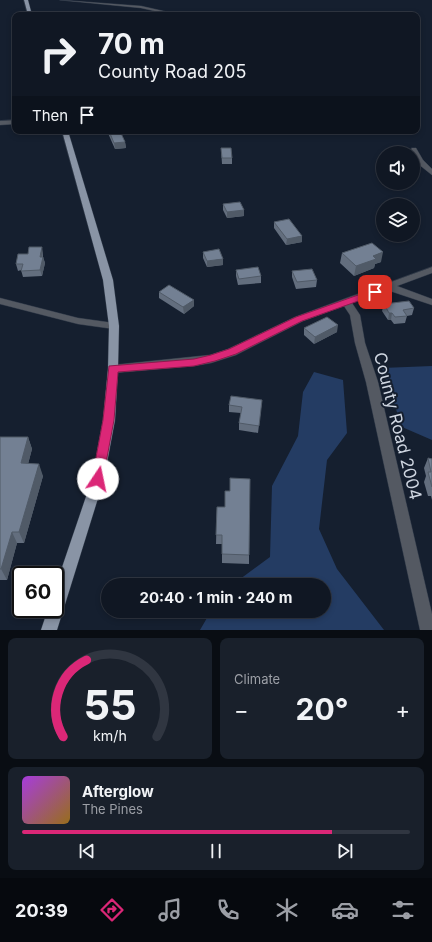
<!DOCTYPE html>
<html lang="en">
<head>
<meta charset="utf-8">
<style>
	body { margin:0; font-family:Inter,sans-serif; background:#19202b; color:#f1f3f6; height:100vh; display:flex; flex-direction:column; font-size:15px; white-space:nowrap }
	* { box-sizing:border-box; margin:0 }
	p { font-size:13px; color:#9c9fa6 }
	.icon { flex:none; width:22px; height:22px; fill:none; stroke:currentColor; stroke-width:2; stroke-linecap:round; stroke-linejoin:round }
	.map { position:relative; height:630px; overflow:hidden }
	.panel { display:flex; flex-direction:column; gap:8px; padding:8px; background:#090d13; flex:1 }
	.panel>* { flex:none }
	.banner { position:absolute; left:12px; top:12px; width:408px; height:122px; border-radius:8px; box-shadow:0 2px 6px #0003,0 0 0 1px #303641; background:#101723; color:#f1f3f6; overflow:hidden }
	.controls { position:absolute; left:376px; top:146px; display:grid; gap:8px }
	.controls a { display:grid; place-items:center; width:44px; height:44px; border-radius:50%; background:#101723; box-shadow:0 2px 6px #0003,0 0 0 1px #303641; font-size:20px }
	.speed { position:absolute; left:12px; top:566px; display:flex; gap:8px; font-size:20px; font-weight:700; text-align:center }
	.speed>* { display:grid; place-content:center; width:52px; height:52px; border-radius:50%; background:#101723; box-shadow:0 2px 6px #0003,0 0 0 1px #303641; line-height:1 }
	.speed .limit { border:2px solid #111; border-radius:6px; background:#fff; color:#111 }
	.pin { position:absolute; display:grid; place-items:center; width:34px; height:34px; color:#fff; margin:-17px; border-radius:8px; box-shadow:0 2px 6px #0006 }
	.me { position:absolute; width:44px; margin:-22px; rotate:11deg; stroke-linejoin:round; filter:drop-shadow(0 0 3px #0008) }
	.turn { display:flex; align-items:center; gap:14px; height:84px; padding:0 20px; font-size:18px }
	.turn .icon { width:52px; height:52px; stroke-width:2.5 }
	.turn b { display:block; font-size:28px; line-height:34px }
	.then { display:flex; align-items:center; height:38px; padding:0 20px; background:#0003; gap:8px; font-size:15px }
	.big { font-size:30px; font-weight:700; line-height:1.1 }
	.panel .card { flex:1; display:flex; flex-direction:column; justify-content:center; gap:6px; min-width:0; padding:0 14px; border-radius:8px; background:#19202b }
	.panel .dial { align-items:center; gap:0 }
	.dial svg { height:104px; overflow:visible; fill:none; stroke:#303641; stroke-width:7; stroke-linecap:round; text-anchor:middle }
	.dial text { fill:#f1f3f6; stroke:none }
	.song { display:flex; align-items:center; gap:12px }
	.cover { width:48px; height:48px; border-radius:6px; background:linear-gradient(135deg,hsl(280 70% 55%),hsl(40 70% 35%)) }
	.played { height:4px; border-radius:2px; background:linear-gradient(90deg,#db2777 80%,#303641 80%) }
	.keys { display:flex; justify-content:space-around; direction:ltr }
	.heat { display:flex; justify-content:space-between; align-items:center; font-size:22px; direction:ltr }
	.panel .tiles { flex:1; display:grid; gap:8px; grid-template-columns:1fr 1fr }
	.card:last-child { grid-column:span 2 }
	.trip { position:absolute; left:101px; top:578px; width:230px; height:40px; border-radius:20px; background:#101723; box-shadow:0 2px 6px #0003,0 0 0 1px #303641; font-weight:700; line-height:40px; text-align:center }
	.tabs { display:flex; height:64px; justify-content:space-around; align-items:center; background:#06090e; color:#9c9fa6 }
	.tabs .icon { width:28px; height:28px }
	.tabs .current { color:#db2777 }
	.tabs b { font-size:18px; color:#f1f3f6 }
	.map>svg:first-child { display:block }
	.green { fill:#243c63 }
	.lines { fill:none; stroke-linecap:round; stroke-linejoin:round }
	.minor-casing { stroke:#2f3948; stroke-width:1 }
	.major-casing { stroke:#2f3948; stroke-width:1 }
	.minor { fill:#545962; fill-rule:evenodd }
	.major { fill:#8994a5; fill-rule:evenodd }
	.wall { fill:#636e7e }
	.shaded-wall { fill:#505a67 }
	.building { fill:#738093; stroke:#505a67 }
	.route { fill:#db2777; stroke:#8e194d }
	.labels { text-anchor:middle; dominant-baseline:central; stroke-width:4; stroke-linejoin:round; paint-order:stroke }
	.near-street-label { font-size:17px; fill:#cfd6e1; stroke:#151f2f }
</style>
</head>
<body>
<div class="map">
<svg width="432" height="630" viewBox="0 0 432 630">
	<rect width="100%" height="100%" fill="#151f2f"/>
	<path class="green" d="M432 366V440L402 427 382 368Z
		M314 372 343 380 347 433 327 460 319 529 337 569 384 630H200L211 611H324V585H232L270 557 272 486 298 436 303 392Z"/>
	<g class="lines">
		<g class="minor-casing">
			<path id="minor" d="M60 0 141 6 181 15H173L141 8Z
				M15 120V124L0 125V121Z
				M412 148H416L423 160 432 169V175L417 163 411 149Z
				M432 267V273L397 286 432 299V305L387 290 352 303 360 315 365 343 378 382 432 614V630H420L366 382 355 343 350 315 344 306 303 321 236 355 211 363 194 366 113 373 109 372 108 369 109 366 113 365 210 355 228 349 295 317Z
				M0 298 78 318 114 323 119 326 114 329 78 324 0 304Z"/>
		</g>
		<g class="major-casing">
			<path id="major" d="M24 0H28L32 15H28Z
				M62 131H68L113 280 119 326 118 369 115 420 104 479 57 630H41L48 609H55V588L92 479 103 420 108 369 109 326 103 280Z"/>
		</g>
		<use href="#minor" class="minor"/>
		<use href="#major" class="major"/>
	</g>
	<path class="wall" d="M107 131H120L125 142 126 148 115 149Z
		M338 131H359L350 135Z
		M221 148 232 158V164H222Z
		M223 204 244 210V216L227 218 223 210Z
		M274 222 302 242 286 245 274 228Z
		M203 252 223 265 207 267 203 258Z
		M43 253V257L45 263 42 276 23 277 21 270 18 271 16 264Z
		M342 253 381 262 375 264 374 268 354 276 340 263Z
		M236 270 261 276V283L238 285 236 276Z
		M292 271 317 280 316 287 296 289 292 277Z
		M159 292 194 306 184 314 159 298Z
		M384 304 414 308 412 315 407 316 405 323 394 324 391 320H388L382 311Z
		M304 328 337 332 314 344 304 335Z
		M262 400 258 433 239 430V423L241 413 229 412V405Z
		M0 437H28L32 449 28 464 43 476 24 543H17L7 580H0Z
		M428 458 432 459V500L431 496H428L424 482 426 476 424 468Z
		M217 507 249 555V564L222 563V544H216Z"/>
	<path class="shaded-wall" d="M351 131H359L350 135Z
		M125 142 126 148 115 149 114 143Z
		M244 210V216L227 218V212Z
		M302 236V242L286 245 287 239Z
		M42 247 43 253 41 263 40 257Z
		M383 252 381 262 375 264 374 268 354 276 356 266 373 256Z
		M43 257 45 263 42 276 40 270Z
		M223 259V265L207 267V261Z
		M194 300V306L184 314 183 307Z
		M389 313H392L391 320H388Z
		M338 325 337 332 314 344 315 337Z
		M28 437 32 449 25 475 21 463Z
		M39 464 43 476 24 543 19 532Z
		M12 532 17 543 7 580 1 569Z"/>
	<path class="building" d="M109 131H120L125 142 114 143Z
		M221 148H231L232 158H222Z
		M240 202 244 210 227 212 223 204Z
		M289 219 302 236 287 239 274 222Z
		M372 243 383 252 373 256 376 259 356 266 342 253Z
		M29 247H42L40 257H43L40 270 21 271 23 264H16L18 254H28Z
		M219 249 223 259 207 261 203 252Z
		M258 267 261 276 239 279 236 270Z
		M312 269 317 280 297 282 292 271Z
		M169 285 194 300 183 307 159 292Z
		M409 301 414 308 403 310 407 316 395 317 392 313H389L384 304Z
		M327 317 338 325 315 337 304 328Z
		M231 396 262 400 259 426 239 423 242 407 229 405Z
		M0 437H28L21 463 39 464 19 532H12L1 569H0Z
		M428 458 432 459V487L428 472H431Z
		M230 478 250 479 249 555 222 554V535H216L217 507H225V491H230Z"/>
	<path class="route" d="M375 289 378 290V294L302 321 236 354 215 361 194 366 118 372 114 420 103 479 102 483 98 484 93 483 92 479 103 420 109 366 194 359 211 355 229 349 296 317Z"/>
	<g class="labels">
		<g class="near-street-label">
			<text transform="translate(398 426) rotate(76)">County Road 2004</text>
		</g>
	</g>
</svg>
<div class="controls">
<a><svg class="icon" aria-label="sound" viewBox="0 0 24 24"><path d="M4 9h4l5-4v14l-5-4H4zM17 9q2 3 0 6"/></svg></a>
<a><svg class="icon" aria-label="layers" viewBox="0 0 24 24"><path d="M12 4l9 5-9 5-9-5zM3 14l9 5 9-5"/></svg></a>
</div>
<div class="speed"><div class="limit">60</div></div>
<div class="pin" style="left:375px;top:292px;background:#d93025"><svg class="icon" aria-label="arrive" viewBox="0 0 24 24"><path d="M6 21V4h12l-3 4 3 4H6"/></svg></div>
<svg class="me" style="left:98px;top:479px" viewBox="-20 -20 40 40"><circle r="19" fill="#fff"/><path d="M0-13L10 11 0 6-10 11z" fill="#db2777"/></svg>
<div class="trip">20:40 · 1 min · 240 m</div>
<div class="banner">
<div class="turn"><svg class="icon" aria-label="right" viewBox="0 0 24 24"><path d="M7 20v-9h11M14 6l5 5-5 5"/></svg><div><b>70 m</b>County Road 205</div></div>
<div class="then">Then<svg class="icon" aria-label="arrive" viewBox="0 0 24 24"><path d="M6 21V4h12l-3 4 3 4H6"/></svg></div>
</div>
</div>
<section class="panel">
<div class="tiles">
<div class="card dial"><svg viewBox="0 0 100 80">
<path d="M14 69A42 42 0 1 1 86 69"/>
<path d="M14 69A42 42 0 0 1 32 10" stroke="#db2777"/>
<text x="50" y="56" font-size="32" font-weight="700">55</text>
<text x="50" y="72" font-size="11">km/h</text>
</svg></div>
<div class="card"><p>Climate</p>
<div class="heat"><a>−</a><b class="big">20°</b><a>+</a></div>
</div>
<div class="card">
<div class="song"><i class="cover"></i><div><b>Afterglow</b><p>The Pines</p></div></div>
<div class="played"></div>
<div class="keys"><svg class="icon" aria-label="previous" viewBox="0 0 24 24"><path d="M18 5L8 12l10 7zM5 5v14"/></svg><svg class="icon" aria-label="pause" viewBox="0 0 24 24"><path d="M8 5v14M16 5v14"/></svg><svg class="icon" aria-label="next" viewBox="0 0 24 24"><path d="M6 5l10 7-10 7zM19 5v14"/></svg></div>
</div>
</div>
</section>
<nav class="tabs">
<b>20:39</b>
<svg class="icon current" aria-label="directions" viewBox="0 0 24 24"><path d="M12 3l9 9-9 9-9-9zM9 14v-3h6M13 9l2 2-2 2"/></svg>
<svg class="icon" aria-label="music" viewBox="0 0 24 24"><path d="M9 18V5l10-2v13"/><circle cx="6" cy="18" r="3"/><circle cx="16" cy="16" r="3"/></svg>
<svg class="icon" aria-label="phone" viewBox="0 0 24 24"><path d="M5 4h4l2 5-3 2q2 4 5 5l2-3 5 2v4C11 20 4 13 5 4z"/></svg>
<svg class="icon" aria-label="climate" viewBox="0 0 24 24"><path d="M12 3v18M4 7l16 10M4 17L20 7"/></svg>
<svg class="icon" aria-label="car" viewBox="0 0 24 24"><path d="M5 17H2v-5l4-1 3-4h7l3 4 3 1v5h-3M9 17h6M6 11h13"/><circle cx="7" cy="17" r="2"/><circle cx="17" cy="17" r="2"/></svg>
<svg class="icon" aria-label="filters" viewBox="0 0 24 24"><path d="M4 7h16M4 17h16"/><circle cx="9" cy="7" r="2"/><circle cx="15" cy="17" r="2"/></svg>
</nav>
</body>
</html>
